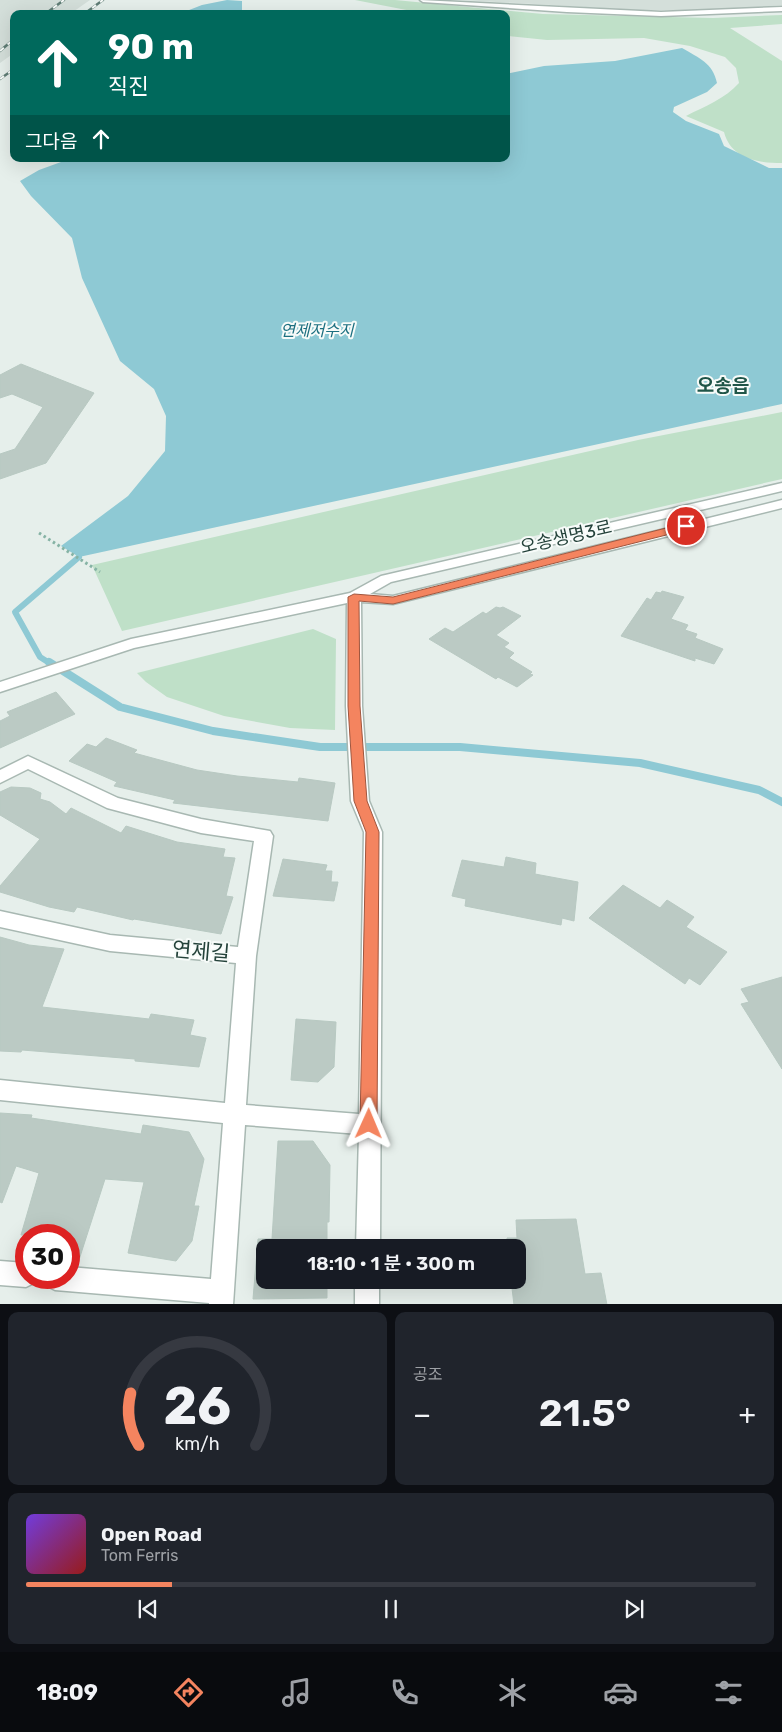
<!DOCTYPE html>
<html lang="ko">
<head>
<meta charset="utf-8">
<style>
	body { margin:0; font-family:Rubik,"Noto Sans KR",sans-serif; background:#20242c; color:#f1f3f6; height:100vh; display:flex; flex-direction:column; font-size:19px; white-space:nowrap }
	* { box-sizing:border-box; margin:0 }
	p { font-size:16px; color:#9ea1a6 }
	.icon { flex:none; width:28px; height:28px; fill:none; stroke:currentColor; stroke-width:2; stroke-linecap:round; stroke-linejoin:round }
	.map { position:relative; height:1304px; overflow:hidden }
	.details { display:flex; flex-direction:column; gap:8px; padding:8px; background:#0d0f14; flex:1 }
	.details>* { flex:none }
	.guide { position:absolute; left:10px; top:10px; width:500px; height:152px; border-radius:10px; box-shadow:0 5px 20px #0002; background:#00695c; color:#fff; overflow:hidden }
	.speed { position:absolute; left:15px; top:1224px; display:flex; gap:10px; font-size:25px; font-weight:700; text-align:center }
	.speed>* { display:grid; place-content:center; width:65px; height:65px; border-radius:50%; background:#171b24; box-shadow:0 5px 20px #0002; line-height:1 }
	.speed .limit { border:8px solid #d22; background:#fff; color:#111 }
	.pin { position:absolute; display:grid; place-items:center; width:42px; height:42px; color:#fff; margin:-21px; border:2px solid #fff; border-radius:50%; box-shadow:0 1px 5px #0007 }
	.me { position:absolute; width:55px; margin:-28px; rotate:1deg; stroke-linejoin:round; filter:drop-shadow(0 0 4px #0008) }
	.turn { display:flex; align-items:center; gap:18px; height:105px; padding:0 15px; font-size:22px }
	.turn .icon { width:65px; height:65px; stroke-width:2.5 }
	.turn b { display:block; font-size:35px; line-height:42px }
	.then { display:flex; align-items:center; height:48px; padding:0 15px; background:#0003; gap:10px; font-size:19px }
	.big { font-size:38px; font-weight:600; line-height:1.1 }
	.details .widget { flex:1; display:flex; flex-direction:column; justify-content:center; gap:8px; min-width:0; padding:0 18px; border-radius:10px; background:#20242c }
	.details .dial { align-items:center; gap:0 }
	.dial svg { height:130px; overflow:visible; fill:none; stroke:#363941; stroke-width:7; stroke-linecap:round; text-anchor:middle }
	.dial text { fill:#f1f3f6; stroke:none }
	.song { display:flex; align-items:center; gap:15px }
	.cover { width:60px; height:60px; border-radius:8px; background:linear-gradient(135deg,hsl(260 70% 55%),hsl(0 70% 35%)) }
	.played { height:5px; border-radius:2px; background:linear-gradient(90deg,#f4845f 20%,#363941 20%) }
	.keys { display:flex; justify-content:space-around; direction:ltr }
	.heat { display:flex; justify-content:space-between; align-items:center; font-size:28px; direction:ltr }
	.details .tiles { flex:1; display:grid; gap:8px; grid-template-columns:1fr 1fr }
	.widget:last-child { grid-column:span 2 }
	.trip { position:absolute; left:256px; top:1239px; width:270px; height:50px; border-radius:10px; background:#171b24; box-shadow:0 5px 20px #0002; font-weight:600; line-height:50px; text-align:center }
	.tabs { display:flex; height:80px; justify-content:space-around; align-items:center; background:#090b0e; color:#9ea1a6 }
	.tabs .icon { width:35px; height:35px }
	.tabs .selected { color:#f4845f }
	.tabs b { font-size:22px; color:#f1f3f6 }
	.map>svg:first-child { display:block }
	.built { fill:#d4dfda }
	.green { fill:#bfe0c8 }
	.water { fill:#8ec9d4 }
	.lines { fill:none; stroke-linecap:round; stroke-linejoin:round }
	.stream-far1 { stroke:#8ec9d4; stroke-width:6 }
	.stream { stroke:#8ec9d4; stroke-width:8 }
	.building { fill:#bbcac4; stroke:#b8c9c2 }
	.minor-casing { stroke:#a8b8b2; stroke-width:3 }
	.path { stroke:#86b3a5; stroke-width:3; stroke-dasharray:2.5 3; stroke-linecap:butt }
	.minor { fill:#fff; fill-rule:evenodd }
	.rail-casing { stroke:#5f7d75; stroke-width:2.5 }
	.rail { stroke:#f7fbf9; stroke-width:2; stroke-dasharray:5; stroke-linecap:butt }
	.route { fill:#f4845f; stroke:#9f563e }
	.labels { text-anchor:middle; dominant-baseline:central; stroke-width:4; stroke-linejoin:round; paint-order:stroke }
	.far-water-label { font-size:16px; font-style:italic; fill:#1c6f80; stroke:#f7fbf9 }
	.street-label { font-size:18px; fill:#24423a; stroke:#f7fbf9 }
	.far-district-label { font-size:19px; font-weight:bold; fill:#1f5548; stroke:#f7fbf9 }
	.near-street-label { font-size:21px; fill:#24423a; stroke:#f7fbf9 }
</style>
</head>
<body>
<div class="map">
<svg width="782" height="1305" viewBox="0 0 782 1305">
	<rect width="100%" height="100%" fill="#e6efeb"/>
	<path class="built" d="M0 0H90L70 14H14V53L0 63Z
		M462 0H782V5L718 10H638Z"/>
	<path class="green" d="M355 0H395L543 14 713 18 782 15V24L730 28 782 61V163C758 163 731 159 724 132L686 116C705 106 725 99 739 83L736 68 725 57 690 46 644 38 547 40 508 36 506 35V14H427Z
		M782 412V479L122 631 92 565 638 440Z
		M313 629 336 639 335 730 290 728 224 716 167 697 146 682 137 673Z"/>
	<path class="water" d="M227 0 242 1V14H183L184 12 202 5Z
		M682 48C699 58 713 63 717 83L707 92 674 107 673 112 686 121 719 134 724 146 769 168H782V404L79 557 61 546 128 496 165 451 166 416 154 389 120 361 82 278 72 238 31 196 20 181 39 170 61 162 62 159H506V74L544 66 615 61Z"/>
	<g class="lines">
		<path class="stream-far1" d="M51 664 40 657 15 612 79 557"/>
		<path class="stream" d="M49 662 120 707 213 731 320 747H460L640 763 759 790 782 802"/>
	</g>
	<path class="building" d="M21 364 94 393 46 463 0 479V454L15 449 43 407 12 394 0 398V375Z
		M662 591 684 597 671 619 688 625 685 630 697 634 695 638 723 649 714 664 695 658V661L621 636 647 598 651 600 656 592 661 593Z
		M496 607 500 608 503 607 521 616 496 635 509 643 504 647 514 653 509 658 532 672 530 674 533 675 517 687 498 677 496 679 429 639 445 628 453 632 483 612 486 614Z
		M56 692 75 714 0 748V721L10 716 7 712Z
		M106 738 137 750 134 753 197 770 237 776 298 782 299 778 335 783 328 821 173 803 175 800 114 786 117 782 69 761 87 744 96 747Z
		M11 787 30 788 41 793 40 799 50 802 66 814 71 808 121 833 126 826 177 842 225 849 223 857 235 858 226 896 233 897 221 934 134 919 133 920 77 907 74 912 49 907 0 892V886L40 839 0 815V792Z
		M506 857 536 863 535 874 578 882 574 921 562 918 561 925 465 906 466 899 452 896 462 860 504 867Z
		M283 859 327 865 325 871H332L331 882H338L334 901 273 896Z
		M623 885 660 908 667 900 694 917 686 927 727 952 700 985 689 978 685 984 589 918Z
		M0 937 29 945 64 949 42 1007 149 1019 151 1014 194 1020 190 1035 206 1038 199 1067 135 1061V1059L22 1050 21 1052 0 1051Z
		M782 977V1069L741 1004 749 1002 741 989Z
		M296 1019 336 1022 334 1067 318 1082 291 1080Z
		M0 1113 32 1115 31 1118 141 1134 143 1125 189 1132 204 1159 194 1206H199L192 1241 176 1261 128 1253 144 1182 105 1179 77 1266 69 1265V1235H21L39 1173 16 1166 2 1203 0 1202Z
		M278 1141H313L330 1165 329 1222H327V1248H265V1280H327V1298L253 1299 258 1239H272Z
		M576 1219 585 1274 601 1273 607 1305H514L511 1280H518V1248H507V1238H517L516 1220Z"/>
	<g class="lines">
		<g class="minor-casing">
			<path id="minor" d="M420 0 661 12 782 7V11L661 16 567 12 423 2Z
				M782 483V491L391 582 370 594 393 596 782 500V508L393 604 361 602 362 706 369 801 382 832 380 1248H356L359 1134 245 1125 233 1305H209V1303L55 1290 47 1286 43 1278H69V1267L211 1279 223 1123 0 1100V1080L225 1103 236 963 110 951 0 927V911L110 935 238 947 254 841 201 833 107 808 28 769 0 783V770L28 756 118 798 201 819 270 831 273 836 256 956 246 1105 359 1114 364 832 351 801 346 706 347 603 134 648 0 692V682L131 639 350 593 381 576Z
				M0 1261 26 1263V1278H37L34 1283 26 1287 0 1285Z
				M355 1280H379V1305H355Z"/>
		</g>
		<path class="path" d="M39 533 100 572"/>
		<use href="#minor" class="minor"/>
		<g class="rail-casing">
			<path id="rail" d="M45 14 64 0
				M84 14 103 0
				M0 51 14 39
				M0 79 14 69"/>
		</g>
		<use href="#rail" class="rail"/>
	</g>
	<path class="route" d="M686 523 690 524V529L393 604 359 601 360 706 367 801 379 832 377 1124 374 1130 369 1132 363 1130 360 1124 366 832 354 801 348 706V597L354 594 393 597Z"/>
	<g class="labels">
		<g class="far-water-label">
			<text x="317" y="330">연제저수지</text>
		</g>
		<g class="street-label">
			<text transform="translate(566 537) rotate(-13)">오송생명3로</text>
		</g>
		<g class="far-district-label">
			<text x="723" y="385">오송읍</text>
		</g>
		<g class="near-street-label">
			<text transform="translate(201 951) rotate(5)">연제길</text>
		</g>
	</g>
</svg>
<div class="speed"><div class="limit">30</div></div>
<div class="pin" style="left:686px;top:526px;background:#d93025"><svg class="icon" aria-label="arrive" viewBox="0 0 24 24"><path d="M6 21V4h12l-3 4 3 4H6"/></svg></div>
<svg class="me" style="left:369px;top:1124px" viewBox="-20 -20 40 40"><path d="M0-17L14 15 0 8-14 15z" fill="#f4845f" stroke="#fff" stroke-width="4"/></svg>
<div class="trip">18:10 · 1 분 · 300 m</div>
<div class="guide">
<div class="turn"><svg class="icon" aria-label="ahead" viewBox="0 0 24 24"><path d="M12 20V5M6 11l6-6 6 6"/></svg><div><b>90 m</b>직진</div></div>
<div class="then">그다음<svg class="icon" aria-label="ahead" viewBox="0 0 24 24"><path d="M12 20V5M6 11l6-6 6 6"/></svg></div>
</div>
</div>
<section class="details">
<div class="tiles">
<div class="widget dial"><svg viewBox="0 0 100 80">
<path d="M14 69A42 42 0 1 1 86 69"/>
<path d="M14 69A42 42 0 0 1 9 37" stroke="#f4845f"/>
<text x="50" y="56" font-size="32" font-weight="700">26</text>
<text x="50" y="72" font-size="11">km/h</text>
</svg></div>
<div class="widget"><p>공조</p>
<div class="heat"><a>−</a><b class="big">21.5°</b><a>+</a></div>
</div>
<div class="widget">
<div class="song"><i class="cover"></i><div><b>Open Road</b><p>Tom Ferris</p></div></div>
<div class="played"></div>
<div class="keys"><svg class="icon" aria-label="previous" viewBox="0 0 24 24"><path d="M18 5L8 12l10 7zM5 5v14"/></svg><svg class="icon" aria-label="pause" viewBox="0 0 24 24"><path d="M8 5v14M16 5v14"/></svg><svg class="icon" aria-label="next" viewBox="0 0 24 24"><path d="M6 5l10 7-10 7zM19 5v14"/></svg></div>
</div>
</div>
</section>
<nav class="tabs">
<b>18:09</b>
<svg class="icon selected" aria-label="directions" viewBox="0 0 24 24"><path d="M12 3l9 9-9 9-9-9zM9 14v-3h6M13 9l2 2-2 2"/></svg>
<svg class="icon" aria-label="music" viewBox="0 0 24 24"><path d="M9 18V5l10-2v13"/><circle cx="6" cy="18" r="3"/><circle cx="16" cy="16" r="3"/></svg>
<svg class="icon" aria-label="phone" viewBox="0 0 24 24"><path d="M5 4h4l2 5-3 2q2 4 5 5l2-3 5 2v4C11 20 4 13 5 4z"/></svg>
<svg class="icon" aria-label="climate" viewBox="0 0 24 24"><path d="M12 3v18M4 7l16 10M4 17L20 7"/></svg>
<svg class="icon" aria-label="car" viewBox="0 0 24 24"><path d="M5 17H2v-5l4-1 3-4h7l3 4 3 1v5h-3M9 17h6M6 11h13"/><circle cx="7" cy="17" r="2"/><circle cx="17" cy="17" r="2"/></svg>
<svg class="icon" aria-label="filters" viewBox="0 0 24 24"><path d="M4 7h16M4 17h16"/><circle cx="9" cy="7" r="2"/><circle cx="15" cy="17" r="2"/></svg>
</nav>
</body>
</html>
